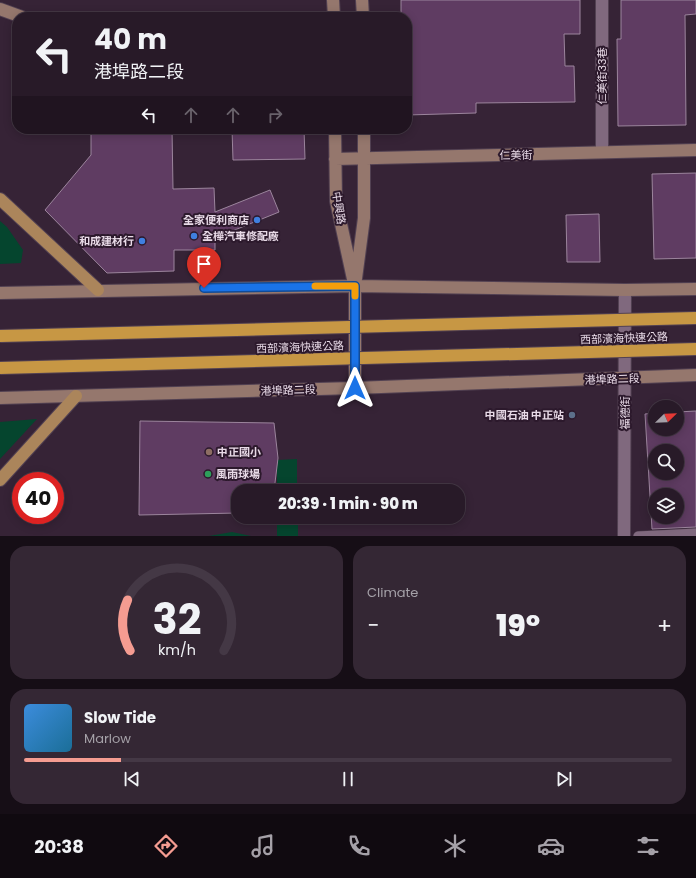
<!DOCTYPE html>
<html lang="en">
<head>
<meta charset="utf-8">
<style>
	body { margin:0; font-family:Poppins,"Noto Sans TC",sans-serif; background:#342734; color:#f1f3f6; height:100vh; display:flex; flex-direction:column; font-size:15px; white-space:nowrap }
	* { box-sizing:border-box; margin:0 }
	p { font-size:13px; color:#a5a1a8 }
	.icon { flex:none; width:22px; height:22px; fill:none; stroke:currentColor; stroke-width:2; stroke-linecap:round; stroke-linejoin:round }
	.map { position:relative; height:536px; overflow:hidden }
	.side { display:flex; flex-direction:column; gap:10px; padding:10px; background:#160e16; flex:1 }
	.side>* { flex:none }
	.banner { position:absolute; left:12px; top:12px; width:400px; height:122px; border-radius:16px; box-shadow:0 2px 10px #0003,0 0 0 1px #443845; background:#281a28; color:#f1f3f6; overflow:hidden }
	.needle { width:26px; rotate:67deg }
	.buttons { position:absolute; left:648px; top:400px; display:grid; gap:8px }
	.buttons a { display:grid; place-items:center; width:36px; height:36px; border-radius:50%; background:#281a28; box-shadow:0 2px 10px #0003,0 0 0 1px #443845; font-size:20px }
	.speed { position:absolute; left:12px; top:472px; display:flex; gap:8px; font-size:20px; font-weight:700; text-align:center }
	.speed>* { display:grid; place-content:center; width:52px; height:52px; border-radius:50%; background:#281a28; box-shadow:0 2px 10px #0003,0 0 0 1px #443845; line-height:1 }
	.speed .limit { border:6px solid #d22; background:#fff; color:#111 }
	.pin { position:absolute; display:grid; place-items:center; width:34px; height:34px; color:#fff; margin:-41px -17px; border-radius:50% 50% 50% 0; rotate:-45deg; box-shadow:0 0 4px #0007 }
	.pin .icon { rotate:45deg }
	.me { position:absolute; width:44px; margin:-22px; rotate:0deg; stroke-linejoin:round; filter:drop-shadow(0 0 3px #0008) }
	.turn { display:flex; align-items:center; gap:14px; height:84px; padding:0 16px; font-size:18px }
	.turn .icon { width:52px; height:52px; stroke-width:2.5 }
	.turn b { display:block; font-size:28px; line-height:34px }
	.lanes { display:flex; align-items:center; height:38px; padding:0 16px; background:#0003; justify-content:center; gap:20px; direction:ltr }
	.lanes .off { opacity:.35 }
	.big { font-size:30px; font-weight:800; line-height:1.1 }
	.side .card { flex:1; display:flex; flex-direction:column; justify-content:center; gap:6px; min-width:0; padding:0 14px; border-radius:16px; background:#342734 }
	.side .dial { align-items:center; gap:0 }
	.dial svg { height:104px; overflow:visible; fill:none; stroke:#443845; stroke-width:7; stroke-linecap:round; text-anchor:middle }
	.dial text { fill:#f1f3f6; stroke:none }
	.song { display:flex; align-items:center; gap:12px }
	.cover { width:48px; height:48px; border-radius:6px; background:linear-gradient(135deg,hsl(210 70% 55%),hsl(200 70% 35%)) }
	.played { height:4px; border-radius:2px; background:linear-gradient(90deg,#f59c91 15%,#443845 15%) }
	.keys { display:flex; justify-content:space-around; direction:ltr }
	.heat { display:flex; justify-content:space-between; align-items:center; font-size:22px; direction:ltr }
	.side .tiles { flex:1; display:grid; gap:10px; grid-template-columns:1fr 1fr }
	.card:last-child { grid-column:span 2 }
	.trip { position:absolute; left:231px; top:484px; width:234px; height:40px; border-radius:16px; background:#281a28; box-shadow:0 2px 10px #0003,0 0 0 1px #443845; font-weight:800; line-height:40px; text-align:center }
	.menu { display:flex; height:64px; justify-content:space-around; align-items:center; background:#100a10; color:#a5a1a8 }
	.menu .icon { width:28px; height:28px }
	.menu .selected { color:#f59c91 }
	.menu b { font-size:18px; color:#f1f3f6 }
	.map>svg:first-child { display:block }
	.green { fill:#05452e }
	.building { fill:#5f3c62; stroke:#9c859d; fill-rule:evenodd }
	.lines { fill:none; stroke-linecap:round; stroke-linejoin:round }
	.lane-casing { stroke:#524152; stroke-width:10 }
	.street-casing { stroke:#524152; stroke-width:14 }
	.secondary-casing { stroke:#524152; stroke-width:14 }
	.primary-casing { stroke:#524152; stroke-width:14 }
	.lane { stroke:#80697e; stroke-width:9 }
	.street { stroke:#80697e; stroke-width:12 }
	.secondary { stroke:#95776d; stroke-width:12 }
	.primary { stroke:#ab855b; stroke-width:12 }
	.highway-bridge-casing { stroke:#524152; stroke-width:14; stroke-linecap:butt }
	.highway-bridge { stroke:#c79744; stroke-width:12 }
	.route-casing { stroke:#114b97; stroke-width:10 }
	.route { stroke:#1a73e8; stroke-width:7 }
	.slow { stroke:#f59e0b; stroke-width:7 }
	.shop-dot { fill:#3f7fe0; stroke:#2c192c; stroke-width:1.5 }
	.service-dot { fill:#5c6f8a; stroke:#2c192c; stroke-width:1.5 }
	.education-dot { fill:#8d6e63; stroke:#2c192c; stroke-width:1.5 }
	.leisure-dot { fill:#2e9e5b; stroke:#2c192c; stroke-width:1.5 }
	.labels { text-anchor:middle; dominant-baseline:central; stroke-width:4; stroke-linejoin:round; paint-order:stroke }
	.street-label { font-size:11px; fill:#e8dae7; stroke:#2c192c }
	.poi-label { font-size:11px; font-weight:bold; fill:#e8dae7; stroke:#2c192c; text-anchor:end }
</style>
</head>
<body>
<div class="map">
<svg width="696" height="536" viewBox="0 0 696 536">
	<rect width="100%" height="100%" fill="#362336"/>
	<path class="green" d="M0 221 7 227 23 250 21 263 0 264Z
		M37 419 0 459V422Z
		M297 459V491H277V460Z
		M277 517H298V536H277Z
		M232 532 251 536H209Z"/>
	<path class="building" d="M401 0H580V34H564L565 66H574L575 102 476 103V113L407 115V17H401Z
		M621 0H696V14L685 15 686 125 618 126 617 39H621Z
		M91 129H172L173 189 214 188 215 212 270 190 279 212 215 238V250H174V271L107 273 45 210 91 155Z
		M232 129H304L305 159 233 160Z
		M696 173V258L654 259 652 174Z
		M599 214 600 262H567L566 215Z
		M696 411V527L652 529 645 414 655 413V429H677V412ZM655 451H677V473H655ZM655 495H677V517H655Z
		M140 421 274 423 278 458 274 491H238V513L139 515Z"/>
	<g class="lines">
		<g class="lane-casing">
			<path id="lane" d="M638 536 696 533"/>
		</g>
		<g class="street-casing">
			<path id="street" d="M602 0V152
				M624 536 625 290"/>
		</g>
		<g class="secondary-casing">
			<path id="secondary" d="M333 0 334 17
				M362 0 363 17
				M0 9 22 17
				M335 129 336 201 353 279
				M335 159 696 150
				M0 293 355 286 625 290 696 289
				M355 388V286L364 218V129
				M0 398 355 388 696 375"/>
		</g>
		<g class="primary-casing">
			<path id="primary" d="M0 199 98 290
				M0 480 76 396"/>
		</g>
		<use href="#lane" class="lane"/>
		<use href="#street" class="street"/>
		<use href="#secondary" class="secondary"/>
		<use href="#primary" class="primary"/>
		<g class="highway-bridge-casing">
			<path id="highway-bridge" d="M0 336 696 318
				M0 368 696 349"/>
		</g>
		<use href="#highway-bridge" class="highway-bridge"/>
	</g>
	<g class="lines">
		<g class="route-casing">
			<path id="route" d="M204 288 355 286V388"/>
		</g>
		<use href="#route" class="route"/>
		<path class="slow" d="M315 286H355V296"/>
	</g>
	<g class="shop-dot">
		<circle cx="257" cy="220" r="4"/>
		<circle cx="194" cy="236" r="4"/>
		<circle cx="142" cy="241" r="4"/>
	</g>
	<circle class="service-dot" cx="572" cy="415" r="4"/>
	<circle class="education-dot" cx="209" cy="452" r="4"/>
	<circle class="leisure-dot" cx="208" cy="474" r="4"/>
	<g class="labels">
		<g class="street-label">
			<text transform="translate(602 76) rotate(-90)">仁美街33巷</text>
			<text transform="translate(516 155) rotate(-1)">仁美街</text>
			<text transform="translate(339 208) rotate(81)">中興路</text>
			<text transform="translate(624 338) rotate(-2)">西部濱海快速公路</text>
			<text transform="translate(300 347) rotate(-2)">西部濱海快速公路</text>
			<text transform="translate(612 379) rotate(-2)">港埠路二段</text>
			<text transform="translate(288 390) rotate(-2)">港埠路二段</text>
			<text transform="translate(625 413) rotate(-90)">福德街</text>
		</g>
		<g class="poi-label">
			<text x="249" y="220">全家便利商店</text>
			<text x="202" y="236" text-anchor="start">全樺汽車修配廠</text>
			<text x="134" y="241">和成建材行</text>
			<text x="564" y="415">中國石油 中正站</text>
			<text x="217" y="452" text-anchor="start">中正國小</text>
			<text x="216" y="474" text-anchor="start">風雨球場</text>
		</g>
	</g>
</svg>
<div class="buttons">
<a><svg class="needle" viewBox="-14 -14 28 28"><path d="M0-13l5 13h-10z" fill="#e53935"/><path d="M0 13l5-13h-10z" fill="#a5a1a8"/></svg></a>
<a><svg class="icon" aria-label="search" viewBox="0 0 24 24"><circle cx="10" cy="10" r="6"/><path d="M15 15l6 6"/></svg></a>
<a><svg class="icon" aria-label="layers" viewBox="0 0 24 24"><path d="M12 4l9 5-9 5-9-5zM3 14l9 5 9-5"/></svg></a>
</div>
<div class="speed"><div class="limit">40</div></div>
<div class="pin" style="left:204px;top:288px;background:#d93025"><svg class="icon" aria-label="arrive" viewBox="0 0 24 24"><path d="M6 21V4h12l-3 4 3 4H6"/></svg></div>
<svg class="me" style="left:355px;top:388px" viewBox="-20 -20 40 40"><path d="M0-17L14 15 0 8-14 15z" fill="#1a73e8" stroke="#fff" stroke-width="4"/></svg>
<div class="trip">20:39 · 1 min · 90 m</div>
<div class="banner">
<div class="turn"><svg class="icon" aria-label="left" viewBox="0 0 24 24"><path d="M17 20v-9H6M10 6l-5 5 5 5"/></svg><div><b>40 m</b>港埠路二段</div></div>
<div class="lanes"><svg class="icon" aria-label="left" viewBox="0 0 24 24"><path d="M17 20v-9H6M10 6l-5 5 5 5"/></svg><svg class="icon off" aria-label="ahead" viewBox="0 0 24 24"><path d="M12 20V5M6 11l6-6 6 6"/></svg><svg class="icon off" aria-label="ahead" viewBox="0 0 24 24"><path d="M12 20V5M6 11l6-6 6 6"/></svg><svg class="icon off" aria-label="right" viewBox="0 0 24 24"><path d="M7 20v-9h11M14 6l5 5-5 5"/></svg></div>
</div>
</div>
<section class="side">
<div class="tiles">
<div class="card dial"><svg viewBox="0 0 100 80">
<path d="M14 69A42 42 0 1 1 86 69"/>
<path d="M14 69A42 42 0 0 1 12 30" stroke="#f59c91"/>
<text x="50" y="56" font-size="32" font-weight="700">32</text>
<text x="50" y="72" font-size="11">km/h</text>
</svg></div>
<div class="card"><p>Climate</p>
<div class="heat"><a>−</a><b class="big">19°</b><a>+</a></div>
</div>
<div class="card">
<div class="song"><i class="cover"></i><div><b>Slow Tide</b><p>Marlow</p></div></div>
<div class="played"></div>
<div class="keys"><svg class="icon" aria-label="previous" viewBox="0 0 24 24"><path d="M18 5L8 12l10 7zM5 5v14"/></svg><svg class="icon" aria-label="pause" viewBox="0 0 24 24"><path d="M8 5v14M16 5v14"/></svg><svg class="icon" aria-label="next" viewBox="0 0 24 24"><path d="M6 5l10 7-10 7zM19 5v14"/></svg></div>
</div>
</div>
</section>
<nav class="menu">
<b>20:38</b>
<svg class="icon selected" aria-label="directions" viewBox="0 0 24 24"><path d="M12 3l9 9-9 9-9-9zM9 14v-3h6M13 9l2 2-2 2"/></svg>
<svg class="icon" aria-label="music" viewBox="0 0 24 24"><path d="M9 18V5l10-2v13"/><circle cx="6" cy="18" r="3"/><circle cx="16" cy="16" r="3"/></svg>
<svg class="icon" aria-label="phone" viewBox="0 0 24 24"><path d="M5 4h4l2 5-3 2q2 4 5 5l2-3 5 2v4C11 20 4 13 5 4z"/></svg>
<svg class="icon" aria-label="climate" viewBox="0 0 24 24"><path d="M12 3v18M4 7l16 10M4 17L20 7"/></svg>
<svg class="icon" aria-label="car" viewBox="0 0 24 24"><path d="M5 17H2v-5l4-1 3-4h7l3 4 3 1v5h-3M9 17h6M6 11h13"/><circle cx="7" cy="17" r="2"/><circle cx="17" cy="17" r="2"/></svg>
<svg class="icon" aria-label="filters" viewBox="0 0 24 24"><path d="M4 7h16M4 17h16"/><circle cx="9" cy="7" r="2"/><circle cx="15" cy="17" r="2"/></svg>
</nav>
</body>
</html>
